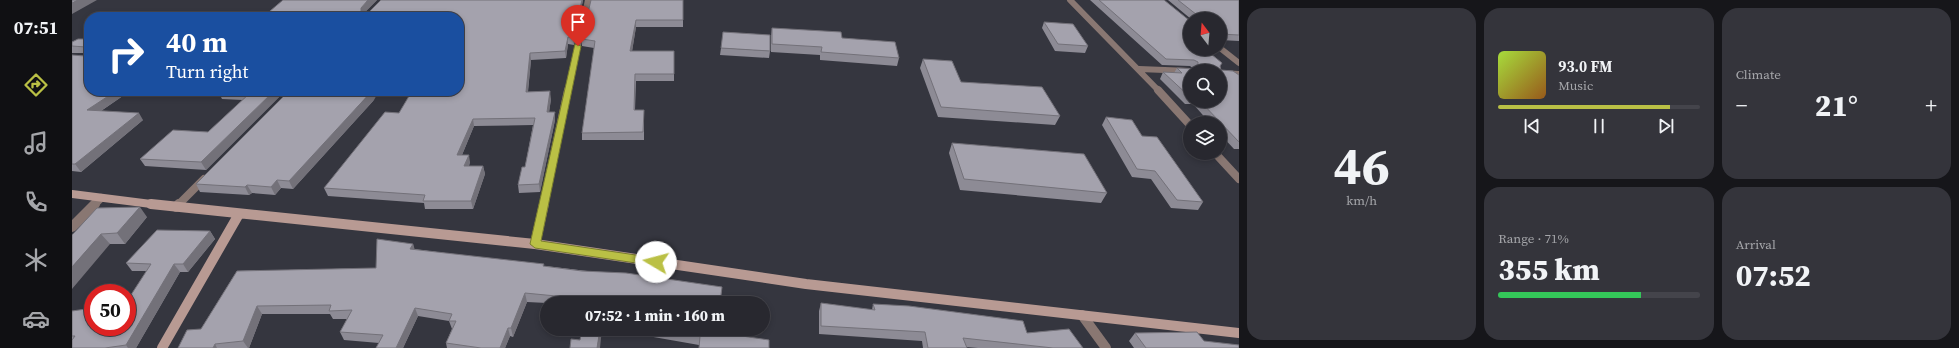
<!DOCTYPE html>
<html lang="en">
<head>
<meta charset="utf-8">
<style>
	body { margin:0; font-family:"Source Serif 4",serif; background:#34343b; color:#f1f3f6; height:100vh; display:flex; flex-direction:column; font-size:15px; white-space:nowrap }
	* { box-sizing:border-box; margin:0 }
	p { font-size:13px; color:#a5a6aa }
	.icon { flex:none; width:22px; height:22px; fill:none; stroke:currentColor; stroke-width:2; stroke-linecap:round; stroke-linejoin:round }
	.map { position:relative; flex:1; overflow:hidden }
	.sheet { display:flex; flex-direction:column; gap:8px; padding:8px; background:#16161a; width:720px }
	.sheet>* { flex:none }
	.hud { position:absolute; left:12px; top:12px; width:380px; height:84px; border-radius:16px; box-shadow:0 2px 6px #0003,0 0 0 1px #44444b; background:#1a4fa0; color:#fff; overflow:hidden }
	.needle { width:26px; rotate:344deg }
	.fabs { position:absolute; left:1111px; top:12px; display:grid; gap:8px }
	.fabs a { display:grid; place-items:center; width:44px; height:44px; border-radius:50%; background:#28282f; box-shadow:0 2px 6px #0003,0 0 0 1px #44444b; font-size:20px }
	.speed { position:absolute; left:12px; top:284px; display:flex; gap:8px; font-size:20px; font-weight:700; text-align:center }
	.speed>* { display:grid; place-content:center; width:52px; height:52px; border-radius:50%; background:#28282f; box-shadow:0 2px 6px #0003,0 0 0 1px #44444b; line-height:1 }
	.speed .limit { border:6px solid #d22; background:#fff; color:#111 }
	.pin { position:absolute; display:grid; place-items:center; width:34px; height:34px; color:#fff; margin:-41px -17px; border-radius:50% 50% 50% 0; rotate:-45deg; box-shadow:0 0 4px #0007 }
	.pin .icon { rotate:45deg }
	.me { position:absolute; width:44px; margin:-22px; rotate:278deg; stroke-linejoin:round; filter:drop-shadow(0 0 3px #0008) }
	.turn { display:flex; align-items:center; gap:14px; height:84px; padding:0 16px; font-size:18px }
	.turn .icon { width:52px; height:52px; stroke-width:2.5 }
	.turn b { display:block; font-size:28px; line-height:34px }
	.big { font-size:30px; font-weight:800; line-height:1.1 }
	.sheet .tile { flex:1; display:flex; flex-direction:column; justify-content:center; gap:6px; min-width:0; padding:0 14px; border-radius:16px; background:#34343b }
	.sheet .dial { align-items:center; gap:0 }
	.dial b { font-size:52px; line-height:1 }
	.song { display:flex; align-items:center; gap:12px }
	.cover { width:48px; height:48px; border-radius:6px; background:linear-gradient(135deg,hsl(80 70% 55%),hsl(30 70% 35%)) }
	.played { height:4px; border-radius:2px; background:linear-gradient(90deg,#bac045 85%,#44444b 85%) }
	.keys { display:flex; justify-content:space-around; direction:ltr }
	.heat { display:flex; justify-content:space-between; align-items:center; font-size:22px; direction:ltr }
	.charge { height:6px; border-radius:3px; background:linear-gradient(90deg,#34c759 71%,#44444b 0) }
	.sheet .tiles { flex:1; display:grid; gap:8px; grid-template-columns:repeat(3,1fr) }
	.tile:first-child { grid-row:span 2 }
	.trip { position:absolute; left:468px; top:296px; width:230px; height:40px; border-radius:20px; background:#28282f; box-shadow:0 2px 6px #0003,0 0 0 1px #44444b; font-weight:800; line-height:40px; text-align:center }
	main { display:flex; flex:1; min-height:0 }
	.tab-bar { display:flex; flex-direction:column; width:72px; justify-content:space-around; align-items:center; background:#101013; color:#a5a6aa }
	.tab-bar .icon { width:28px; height:28px }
	.tab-bar .active { color:#bac045 }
	.tab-bar b { font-size:18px; color:#f1f3f6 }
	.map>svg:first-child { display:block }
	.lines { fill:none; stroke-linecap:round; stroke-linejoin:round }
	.street-far2 { stroke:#897772; stroke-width:6 }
	.street-far1 { stroke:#897772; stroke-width:8 }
	.street { stroke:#897772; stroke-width:10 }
	.secondary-far1 { stroke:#b89a93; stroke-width:8 }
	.secondary { stroke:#b89a93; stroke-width:10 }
	.wall { fill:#8d8b95; fill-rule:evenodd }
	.shaded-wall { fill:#737179 }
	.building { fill:#a4a2ad; stroke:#737179 }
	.route { fill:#bac045; stroke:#797d2d }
</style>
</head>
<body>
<main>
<nav class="tab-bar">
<b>07:51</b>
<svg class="icon active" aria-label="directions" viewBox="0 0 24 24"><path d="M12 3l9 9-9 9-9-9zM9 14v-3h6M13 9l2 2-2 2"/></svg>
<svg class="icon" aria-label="music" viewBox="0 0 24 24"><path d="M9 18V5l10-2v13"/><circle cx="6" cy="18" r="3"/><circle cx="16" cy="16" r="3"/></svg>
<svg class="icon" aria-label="phone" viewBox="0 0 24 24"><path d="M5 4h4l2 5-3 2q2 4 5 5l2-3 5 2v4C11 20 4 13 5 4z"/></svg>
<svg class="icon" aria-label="climate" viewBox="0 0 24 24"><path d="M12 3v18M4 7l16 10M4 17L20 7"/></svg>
<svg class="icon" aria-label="car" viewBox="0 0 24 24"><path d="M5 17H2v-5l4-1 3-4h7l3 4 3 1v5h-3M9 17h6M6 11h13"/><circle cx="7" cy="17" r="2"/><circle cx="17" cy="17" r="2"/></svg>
</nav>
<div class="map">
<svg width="1167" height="348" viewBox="0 0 1167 348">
	<rect width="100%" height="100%" fill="#35363f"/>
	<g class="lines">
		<path class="street-far2" d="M998 0 1087 91
			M1148 48 1167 63
			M1067 69 1118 71
			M1148 73 1167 74
			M496 91 516 0"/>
		<path class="street-far1" d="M1086 90 1118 125
			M1143 153 1167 179
			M22 205 29 198
			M106 205 132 179
			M471 205 496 90"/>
		<path class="street" d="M104 207 107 204
			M0 227 23 204
			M463 244 472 204
			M1010 315 1034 348"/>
		<path class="secondary-far1" d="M0 194 87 205"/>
		<path class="secondary" d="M79 204 463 244 734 284 1167 333
			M90 348 167 214"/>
	</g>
	<path class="wall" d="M305 0 291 14H295L309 0H511L502 45 496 44 494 58 459 60 456 92 479 99 477 112 483 120 468 192 447 193 446 185 453 167 461 125 402 126 390 155 398 162 397 166H411L413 174 401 209H353L352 203 256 196 252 188 327 113 387 17H191Z
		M519 0 611 20V27H564L560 51H602V81H564L563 110H572V140H510V133L522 48 510 46V39Z
		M1018 0H1092L1118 21V49L1148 66 1149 70 1167 75V149H1162L1148 134V123H1138L1121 104H1113L1088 79 1091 72 1102 73 1105 68 1122 69 1118 66 1090 65ZM1118 71 1148 101H1118Z
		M1096 0H1167V41L1148 40V19H1119Z
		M972 22 1016 46 1013 53 983 51 970 28Z
		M700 28 770 38 827 58 825 66 748 60V55L699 52V36Z
		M17 39V91H58L29 111 71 120 9 172 0 171V55L13 56 16 53H0V42Z
		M649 48 698 51 697 58 648 55Z
		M851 59 889 82 988 116 983 125 866 117 848 68Z
		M146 91H213L134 170 73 166 68 159 136 132 171 100 150 99Z
		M302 100 221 189 209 188 203 195 180 193 177 195 128 192 124 184Z
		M1034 117 1070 136 1131 202 1126 210 1099 208 1079 179 1060 177 1030 125Z
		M880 143 1035 193 1029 203 888 190 877 153Z
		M75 217 53 244H38L0 235Z
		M138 231 143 239 116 272H108L64 348H0V311L55 327 74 271H60L54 263Z
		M341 244 342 249 473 266 650 287 648 303H475L455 302 441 337 438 336 433 348H375L374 343 380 329 377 321 346 316 331 348H304L307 343 272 340 268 332 275 319H261L258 314H190L177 348H106L129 329 165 271 304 268Z
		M749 303 800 310 801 304 955 333 1011 348H906L894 347 895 348H851L850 341 747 334V311Z
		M570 329H644L627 345 570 335Z
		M1063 333 1132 341 1167 348H1062L1057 341Z"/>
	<path class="shaded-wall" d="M6 0H25L0 14V3Z
		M296 0H305L291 14H289V8Z
		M510 0H511L502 45 501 38Z
		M564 20V27L559 58 558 51Z
		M496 37V44L494 58 493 51Z
		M458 53 459 60 455 99 454 92Z
		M44 91H58L20 117 15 110Z
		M202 91H213L134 170 129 162Z
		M300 91H307L302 100 221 189 217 181Z
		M478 91 479 99 476 120 475 112Z
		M483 112V120L468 192 467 184Z
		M67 113 71 120 9 172 3 164Z
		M401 119 402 126 387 162 385 155Z
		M397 155 398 162 394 174 392 166Z
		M411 166 413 174 401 209 399 201Z
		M205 180 209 188 203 195 199 187Z
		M175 185 180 193 177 195 173 187Z
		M68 207 75 217 53 244 45 233Z
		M138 231 143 239 116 272 111 264Z
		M29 234 38 244 0 289V267Z
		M341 244 344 253 338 249Z
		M102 264 108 272 64 348H56L54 345Z
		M453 293 455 302 441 337 439 328Z
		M185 306 190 314 177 348H176L171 341Z
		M343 308 346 316 331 348H324Z
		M436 328 438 336 433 348H428Z
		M528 329H530L528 348H525Z
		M143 344 145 348H141Z"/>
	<path class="building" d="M0 0H6L0 3Z
		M211 0H296L289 8V14H295L309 0H510L501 38 496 37 493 51 458 53 454 92 478 91 475 112H483L467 184 446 185 450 167H453L463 118 401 119 385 155H397L392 166H411L399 201H351L353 195 252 188 313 112 327 113 340 91H387V17H191Z
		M519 0H611V20H564L558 51H602V74H563L562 110H572L571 132 510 133 523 41 510 39Z
		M1027 0H1092L1118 21V33H1113L1118 37V49H1133L1150 63 1148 66 1149 70 1161 71 1167 75V142L1128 101H1148V71H1118V97L1091 72 1110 73 1105 68 1124 69 1126 67V62L1122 60 1094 59Z
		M1106 0H1167V35L1148 34V19H1125V15Z
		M972 22 1001 24 1016 46 986 44Z
		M700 28 769 32 770 38 823 42 827 58 749 52 750 47 700 44Z
		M651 32 698 35V51L649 48Z
		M6 39H17V52L14 47 0 46V42Z
		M17 52V91H44L15 110 67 113 3 164H0V55L13 56Z
		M851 59 880 61 889 82 970 87 988 116 869 107Z
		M146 91H202L129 162 68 159 101 130 136 132 178 93Z
		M217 91H300L217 181 205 180 199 187 175 185 173 187 124 184Z
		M1034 117 1060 120 1070 136 1085 137 1131 202 1105 200 1083 171 1065 169Z
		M880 143 1012 154 1035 193 892 179Z
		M68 207 45 233 29 234 0 267V235L25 208Z
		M85 230 138 231 111 264H102L54 345 33 348H0V340L3 336H0V311L21 308V327H55V301L79 264 54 263Z
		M305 239 341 244 338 249 472 264 471 266 510 271 554 273 650 287 648 303H544L533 301V303H515V299L453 293 439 328H436L428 348H409L374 343 384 321H377L380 314 343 308 324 348H304L311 335 268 332 280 310 257 311 259 305 185 306 171 341 143 344 141 348H106L115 330 129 329 165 271 304 268Z
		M749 303 803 310 801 304 837 306 951 321 955 333 997 329 1011 348H981L891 338 895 348H856L853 332 749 326Z
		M510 329H528L525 348H498L499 339 508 340Z
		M583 329H644L643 332 697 340V348H627L628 336Z
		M1125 332 1132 341 1167 345V348H1074L1063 333Z"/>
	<path class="route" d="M503 44 509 46 469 241 584 258 589 262 587 265 584 266 463 248 458 244Z"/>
</svg>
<div class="fabs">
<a><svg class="needle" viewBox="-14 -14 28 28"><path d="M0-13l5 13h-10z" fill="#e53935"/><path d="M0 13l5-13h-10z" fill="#a5a6aa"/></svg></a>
<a><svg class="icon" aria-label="search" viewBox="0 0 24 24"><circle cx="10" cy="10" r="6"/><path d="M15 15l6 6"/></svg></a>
<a><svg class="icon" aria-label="layers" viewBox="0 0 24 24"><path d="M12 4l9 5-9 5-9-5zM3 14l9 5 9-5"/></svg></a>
</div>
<div class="speed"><div class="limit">50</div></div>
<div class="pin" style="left:506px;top:46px;background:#d93025"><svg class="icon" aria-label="arrive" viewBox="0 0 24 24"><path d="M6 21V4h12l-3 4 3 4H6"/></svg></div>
<svg class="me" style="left:584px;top:262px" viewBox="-20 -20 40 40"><circle r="19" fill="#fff"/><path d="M0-13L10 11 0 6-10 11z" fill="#bac045"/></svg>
<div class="trip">07:52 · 1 min · 160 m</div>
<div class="hud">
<div class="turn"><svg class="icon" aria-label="right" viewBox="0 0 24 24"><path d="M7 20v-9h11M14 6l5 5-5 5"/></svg><div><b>40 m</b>Turn right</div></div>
</div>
</div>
<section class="sheet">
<div class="tiles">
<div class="tile dial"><b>46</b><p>km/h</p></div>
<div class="tile">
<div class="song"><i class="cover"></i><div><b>93.0 FM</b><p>Music</p></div></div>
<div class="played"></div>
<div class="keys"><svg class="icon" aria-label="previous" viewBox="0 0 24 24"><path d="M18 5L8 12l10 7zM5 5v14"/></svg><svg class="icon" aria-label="pause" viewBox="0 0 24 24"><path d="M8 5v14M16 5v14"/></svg><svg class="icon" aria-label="next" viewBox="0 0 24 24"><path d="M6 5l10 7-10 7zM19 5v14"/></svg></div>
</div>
<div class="tile"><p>Climate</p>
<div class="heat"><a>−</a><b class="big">21°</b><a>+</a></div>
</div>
<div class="tile"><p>Range · 71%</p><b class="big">355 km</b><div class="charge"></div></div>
<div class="tile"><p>Arrival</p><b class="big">07:52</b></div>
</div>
</section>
</main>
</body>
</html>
